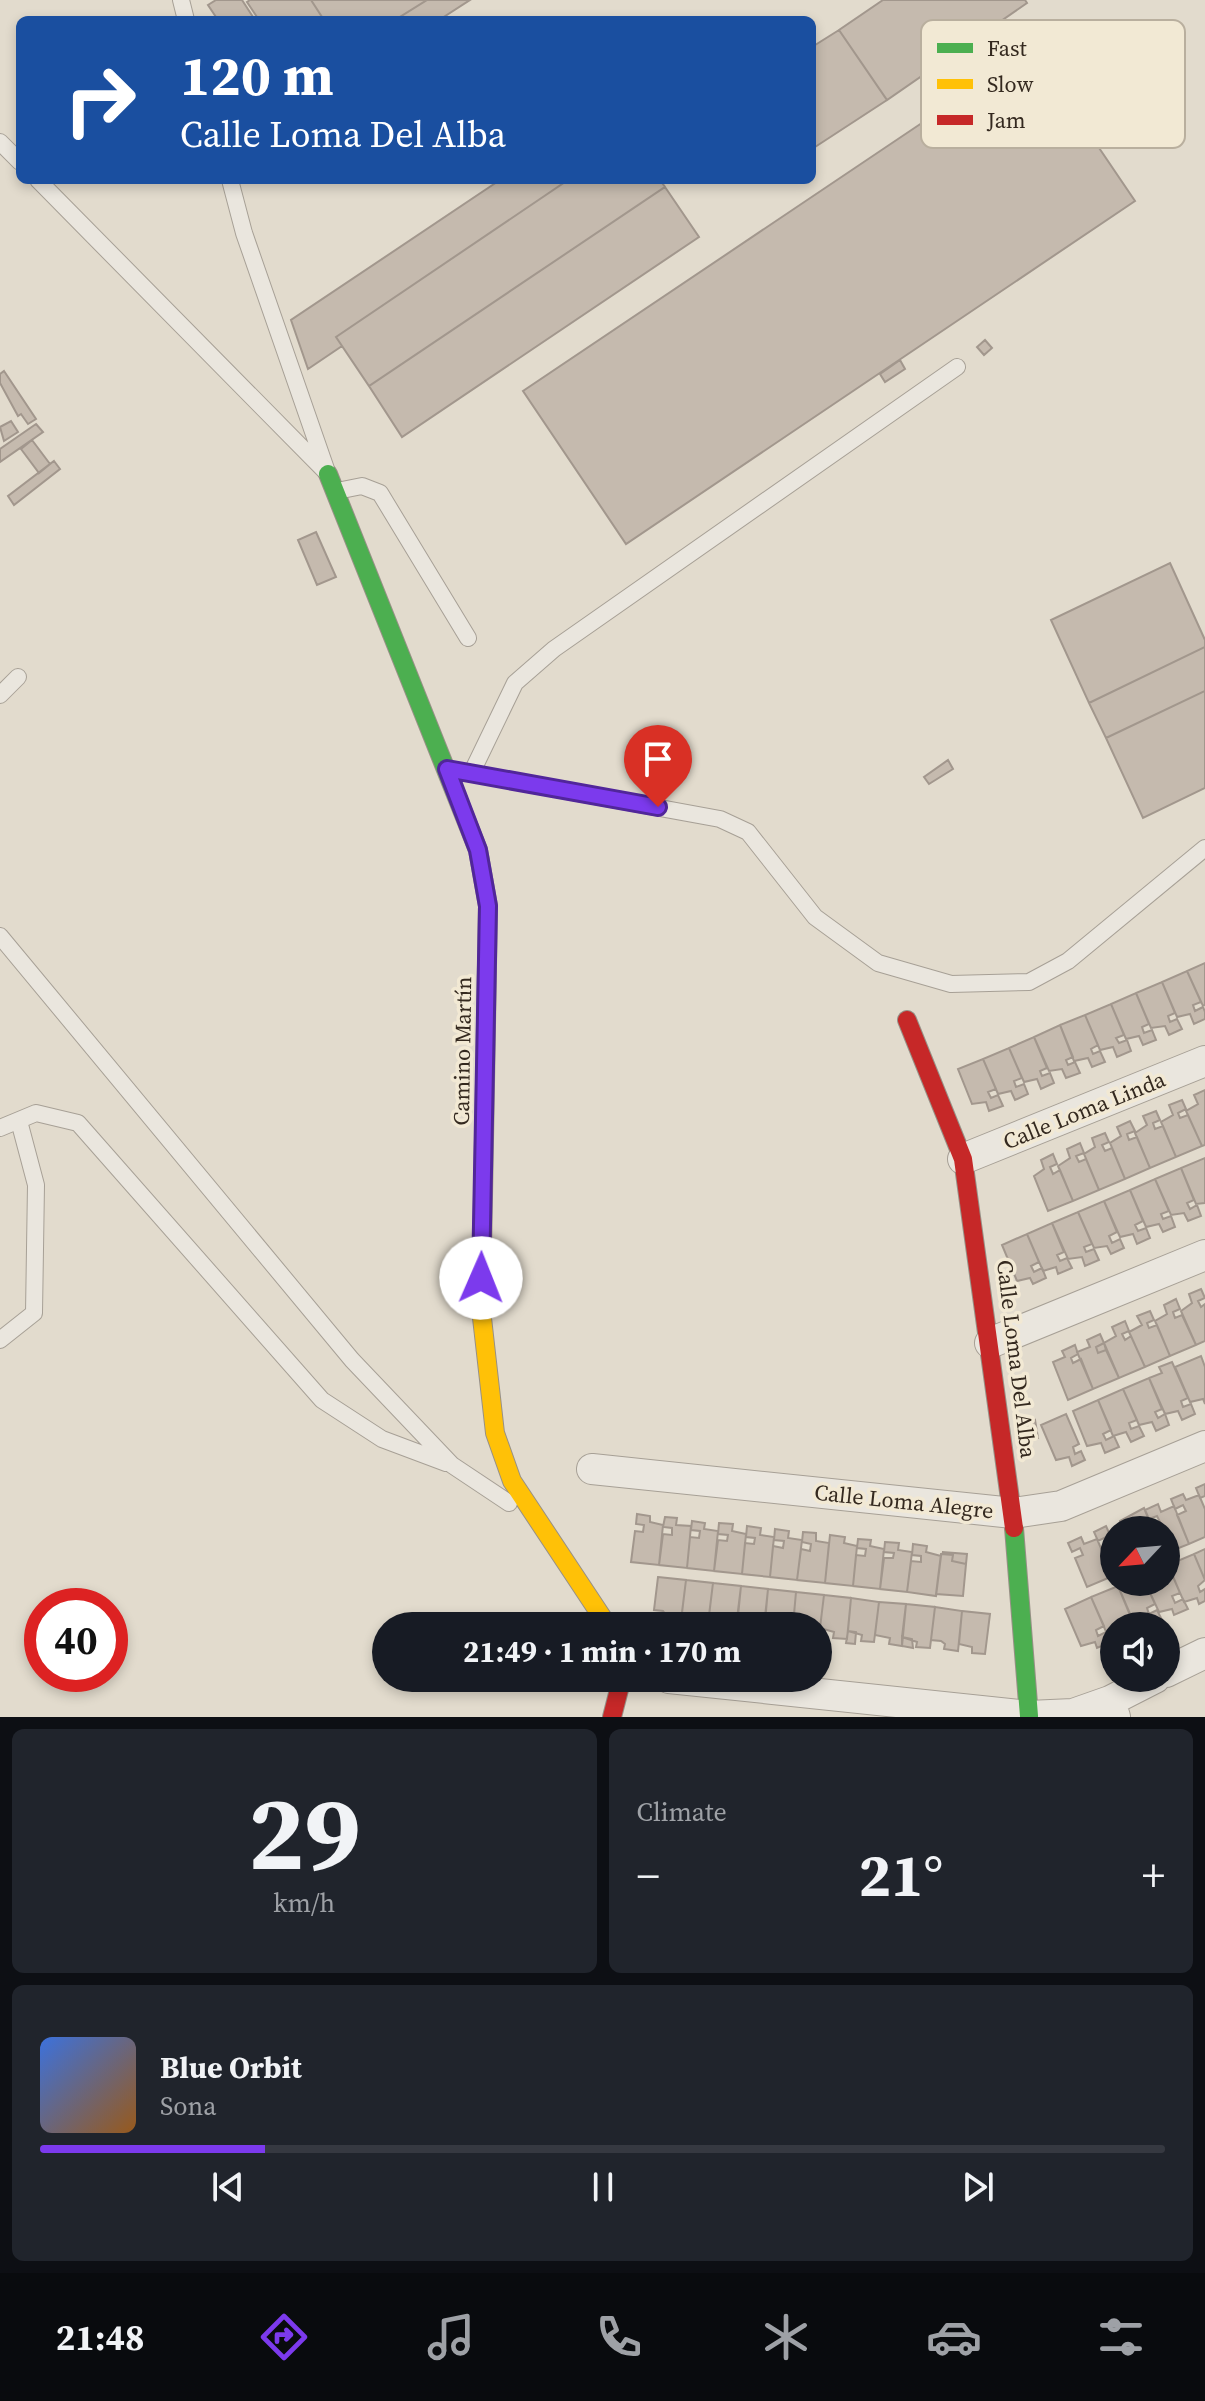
<!DOCTYPE html>
<html lang="en">
<head>
<meta charset="utf-8">
<style>
	body { margin:0; font-family:"Source Serif 4",serif; background:#20242c; color:#f1f3f6; height:100vh; display:flex; flex-direction:column; font-size:30px; white-space:nowrap }
	* { box-sizing:border-box; margin:0 }
	p { font-size:26px; color:#9ea1a6 }
	.icon { flex:none; width:44px; height:44px; fill:none; stroke:currentColor; stroke-width:2; stroke-linecap:round; stroke-linejoin:round }
	.map { position:relative; height:1717px; overflow:hidden }
	.drawer { display:flex; flex-direction:column; gap:12px; padding:12px; background:#0d0f14; flex:1 }
	.drawer>* { flex:none }
	.banner { position:absolute; left:16px; top:16px; width:800px; height:168px; border-radius:12px; box-shadow:0 4px 12px #0003; background:#1a4fa0; color:#fff; overflow:hidden }
	.needle { width:52px; rotate:244deg }
	.tools { position:absolute; left:1100px; top:1516px; display:grid; gap:16px }
	.tools a { display:grid; place-items:center; width:80px; height:80px; border-radius:50%; background:#171b24; box-shadow:0 4px 12px #0003; font-size:40px }
	.speed { position:absolute; left:24px; top:1588px; display:flex; gap:16px; font-size:40px; font-weight:700; text-align:center }
	.speed>* { display:grid; place-content:center; width:104px; height:104px; border-radius:50%; background:#171b24; box-shadow:0 4px 12px #0003; line-height:1 }
	.speed .limit { border:12px solid #d22; background:#fff; color:#111 }
	.pin { position:absolute; display:grid; place-items:center; width:68px; height:68px; color:#fff; margin:-82px -34px; border-radius:50% 50% 50% 0; rotate:-45deg; box-shadow:0 0 8px #0007 }
	.pin .icon { rotate:45deg }
	.me { position:absolute; width:88px; margin:-44px; rotate:1deg; stroke-linejoin:round; filter:drop-shadow(0 0 6px #0008) }
	.turn { display:flex; align-items:center; gap:28px; height:168px; padding:0 32px; font-size:36px }
	.turn .icon { width:104px; height:104px; stroke-width:2.5 }
	.turn b { display:block; font-size:56px; line-height:68px }
	.big { font-size:60px; font-weight:700; line-height:1.1 }
	.drawer .card { flex:1; display:flex; flex-direction:column; justify-content:center; gap:12px; min-width:0; padding:0 28px; border-radius:12px; background:#20242c }
	.drawer .dial { align-items:center; gap:0 }
	.dial b { font-size:104px; line-height:1 }
	.song { display:flex; align-items:center; gap:24px }
	.cover { width:96px; height:96px; border-radius:12px; background:linear-gradient(135deg,hsl(220 70% 55%),hsl(30 70% 35%)) }
	.played { height:8px; border-radius:4px; background:linear-gradient(90deg,#7c3aed 20%,#363941 20%) }
	.keys { display:flex; justify-content:space-around; direction:ltr }
	.heat { display:flex; justify-content:space-between; align-items:center; font-size:44px; direction:ltr }
	.drawer .tiles { flex:1; display:grid; gap:12px; grid-template-columns:1fr 1fr }
	.card:last-child { grid-column:span 2 }
	.trip { position:absolute; left:372px; top:1612px; width:460px; height:80px; border-radius:40px; background:#171b24; box-shadow:0 4px 12px #0003; font-weight:700; line-height:80px; text-align:center }
	.tab-bar { display:flex; height:128px; justify-content:space-around; align-items:center; background:#090b0e; color:#9ea1a6 }
	.tab-bar .icon { width:56px; height:56px }
	.tab-bar .selected { color:#7c3aed }
	.tab-bar b { font-size:36px; color:#f1f3f6 }
	.map>svg:first-child { display:block }
	.building { fill:#c5baae; stroke:#a2978d; stroke-width:2 }
	.lines { fill:none; stroke-linecap:round; stroke-linejoin:round }
	.lane-casing { stroke:#a7a096; stroke-width:18 }
	.street-casing { stroke:#a7a096; stroke-width:32 }
	.fast-casing { stroke:#979086; stroke-width:20 }
	.slow-casing { stroke:#979086; stroke-width:20 }
	.jam-casing { stroke:#979086; stroke-width:20 }
	.lane { stroke:#eae6de; stroke-width:16 }
	.street { stroke:#eae6de; stroke-width:30 }
	.fast { stroke:#4caf50; stroke-width:18 }
	.slow { stroke:#ffc107; stroke-width:18 }
	.jam { stroke:#c62828; stroke-width:18 }
	.route-casing { stroke:#51269a; stroke-width:20 }
	.route { stroke:#7c3aed; stroke-width:14 }
	.labels { text-anchor:middle; dominant-baseline:central; stroke-width:7; stroke-linejoin:round; paint-order:stroke }
	.street-label { font-size:22px; fill:#34291f; stroke:#f2e9d4 }
	.key { fill:#f2e9d4; stroke:#b9af9e; stroke-width:2 }
	.key-label { font-size:22px; fill:#34291f }
</style>
</head>
<body>
<div class="map">
<svg width="1205" height="1717" viewBox="0 0 1205 1717">
	<rect width="100%" height="100%" fill="#e2dbcd"/>
	<path class="building" d="M216 0H242L255 20H218L208 5Z
		M250 0H311L322 17 317 20H259L247 2Z
		M311 0H427L395 20H324Z
		M427 0H470L439 20H395Z
		M883 0H1025L1027 3 887 100 839 30Z
		M839 30 887 100 812 149V47Z
		M1032 49 1135 201 626 544 523 391Z
		M500 180H568L336 337 342 346 308 369 291 320Z
		M568 180H660L665 187 369 386 336 337Z
		M665 187 699 237 402 437 369 386Z
		M985 340 992 348 984 355 977 347Z
		M900 360 905 369 885 382 880 374Z
		M4 371 36 419 28 424 21 414 18 416 0 383V374Z
		M11 421 18 432 4 441 0 427Z
		M36 424 43 432 0 462V449Z
		M32 440 50 464 39 473 21 449Z
		M54 461 60 469 14 505 8 496Z
		M316 532 336 577 317 585 298 540Z
		M1170 563 1205 640V647L1089 703 1051 620Z
		M1205 647V691L1106 738 1089 703Z
		M1205 691V788L1143 818 1106 738Z
		M948 760 953 769 929 784 924 777Z
		M1205 963V1005L1203 1006 1187 971Z
		M1187 971 1201 1002 1193 1005 1195 1011 1203 1007 1205 1012V1019L1194 1024 1190 1014 1177 1017 1162 982Z
		M1162 982 1175 1013 1168 1016 1170 1022 1177 1019 1182 1029 1169 1035 1165 1026 1151 1028 1136 993Z
		M1136 993 1149 1024 1142 1027 1144 1033 1152 1030 1156 1040 1143 1045 1139 1036 1126 1039 1111 1004Z
		M1111 1004 1124 1035 1116 1038 1119 1043 1127 1040 1131 1051 1117 1057 1113 1047 1100 1050 1085 1015Z
		M1085 1015 1098 1045 1091 1049 1093 1054 1100 1051 1105 1062 1092 1067 1088 1058 1074 1061 1060 1025Z
		M1060 1025 1073 1057 1066 1060 1068 1065 1075 1062 1080 1073 1066 1078 1062 1069 1049 1071 1034 1037Z
		M1034 1037 1047 1068 1040 1071 1042 1076 1050 1073 1054 1083 1041 1089 1037 1079 1024 1082 1009 1048Z
		M1009 1048 1022 1078 1014 1081 1016 1087 1024 1084 1028 1094 1015 1100 1011 1091 998 1094 983 1059Z
		M983 1059 996 1089 988 1092 991 1098 998 1095 1003 1106 989 1111 986 1102 972 1104 958 1069Z
		M1205 1090V1145L1202 1146 1186 1111 1198 1104 1194 1095Z
		M1182 1100 1186 1109 1178 1113 1180 1118 1188 1115 1202 1146 1176 1157 1161 1122 1173 1115 1169 1105Z
		M1156 1111 1160 1120 1153 1123 1155 1129 1163 1126 1176 1157 1150 1168 1135 1133 1147 1125 1143 1116Z
		M1130 1121 1135 1131 1127 1134 1129 1140 1137 1137 1150 1168 1125 1179 1110 1143 1121 1136 1117 1127Z
		M1105 1133 1109 1142 1102 1145 1105 1151 1112 1148 1125 1179 1099 1190 1084 1154 1095 1147 1092 1138Z
		M1080 1143 1084 1153 1076 1156 1079 1162 1086 1159 1099 1190 1073 1201 1058 1166 1070 1158 1067 1149Z
		M1053 1154 1057 1164 1050 1167 1053 1174 1060 1170 1073 1201 1048 1211 1034 1176 1044 1169 1041 1160Z
		M1205 1158V1203L1196 1204 1181 1168Z
		M1181 1168 1194 1200 1187 1203 1190 1209 1197 1205 1201 1216 1188 1221 1184 1213 1171 1215 1155 1179Z
		M1155 1179 1169 1211 1161 1214 1163 1219 1171 1216 1175 1227 1163 1232 1159 1224 1146 1227 1130 1190Z
		M1130 1190 1143 1221 1135 1225 1138 1231 1146 1228 1150 1238 1137 1244 1133 1234 1120 1237 1104 1201Z
		M1104 1201 1117 1232 1109 1236 1112 1243 1120 1239 1124 1248 1111 1254 1107 1246 1094 1248 1078 1212Z
		M1078 1212 1092 1244 1084 1247 1086 1252 1094 1249 1099 1260 1085 1266 1082 1257 1068 1259 1052 1223Z
		M1052 1223 1064 1252 1057 1255 1060 1261 1067 1258 1072 1268 1058 1274 1056 1267 1043 1271 1027 1234Z
		M1027 1234 1039 1262 1031 1266 1034 1272 1042 1268 1046 1278 1033 1284 1030 1278 1017 1281 1002 1245Z
		M1201 1289 1205 1298 1198 1301 1201 1307 1205 1304V1341L1196 1345 1181 1311 1192 1303 1189 1294Z
		M1176 1299 1180 1309 1173 1312 1175 1318 1182 1315 1196 1345 1170 1356 1155 1321 1167 1314 1164 1305Z
		M1150 1311 1154 1320 1147 1323 1149 1328 1157 1325 1170 1356 1145 1367 1129 1332 1142 1325 1137 1316Z
		M1125 1321 1129 1331 1122 1334 1125 1340 1131 1336 1145 1367 1119 1378 1104 1343 1116 1336 1112 1327Z
		M1100 1334 1104 1343 1096 1347 1098 1353 1106 1350 1119 1378 1093 1389 1077 1352 1090 1347 1087 1340Z
		M1104 1343 1106 1350 1098 1353 1096 1347Z
		M1075 1345 1078 1354 1071 1358 1073 1363 1081 1359 1093 1389 1068 1400 1053 1362 1065 1357 1062 1351Z
		M1201 1356 1205 1367V1404L1203 1399 1190 1402 1175 1367Z
		M1172 1362 1188 1398 1181 1401 1183 1407 1191 1404 1195 1414 1182 1420 1178 1411 1165 1414 1149 1378 1162 1373 1159 1367Z
		M1149 1378 1162 1409 1155 1412 1158 1418 1165 1414 1169 1425 1156 1431 1152 1422 1139 1425 1123 1389Z
		M1123 1389 1137 1420 1129 1423 1131 1429 1139 1426 1144 1436 1131 1442 1126 1432 1113 1436 1098 1400Z
		M1098 1400 1111 1430 1103 1434 1106 1440 1114 1436 1119 1447 1105 1453 1101 1443 1087 1446 1073 1411Z
		M1066 1414 1079 1444 1073 1447 1075 1454 1081 1451 1085 1460 1072 1466 1069 1457 1056 1460 1041 1425Z
		M1035 1420 1038 1438 1025 1440 1023 1425Z
		M1205 1484V1496L1200 1498 1196 1488Z
		M1183 1494 1186 1500 1199 1495 1205 1509V1537L1189 1544 1177 1515 1186 1511 1183 1505 1175 1509 1171 1499Z
		M1158 1504 1161 1512 1174 1506 1189 1544 1166 1553V1530H1153L1151 1525 1160 1522 1157 1516 1149 1519 1145 1510Z
		M1144 1508 1153 1530H1123L1120 1521Z
		M637 1514 650 1516V1522L663 1525 659 1565 631 1562 635 1531 643 1532 644 1525 636 1524Z
		M665 1517 677 1518 676 1525 691 1526 687 1568 659 1565 663 1534 672 1535V1528L663 1527Z
		M692 1521 705 1523 704 1529 718 1531 714 1571 687 1568 690 1537 699 1538 700 1531 691 1530Z
		M719 1523 733 1524 732 1531 746 1534 742 1574 714 1571 718 1540 727 1541 728 1535 718 1534Z
		M747 1526 761 1528 760 1535 774 1537 770 1577 742 1574 745 1543 754 1544 755 1538 746 1537Z
		M1106 1526 1109 1533 1114 1531 1113 1576 1101 1547 1109 1544 1106 1537 1098 1541 1094 1532Z
		M775 1529 789 1531 788 1538 802 1540 797 1580 770 1577 773 1546 783 1548 784 1541 774 1540Z
		M803 1532 816 1533V1541L829 1543 825 1583 797 1580 801 1549 810 1551 811 1544 802 1542Z
		M830 1535 845 1537 844 1543 857 1546 853 1586 825 1583Z
		M1081 1537 1084 1544 1097 1539 1113 1576 1087 1587 1075 1558 1083 1555 1080 1548 1072 1552 1068 1543Z
		M858 1539 871 1540 870 1546 884 1549 880 1589 853 1586 856 1555 865 1556 866 1549 857 1548Z
		M885 1542 899 1543 898 1550 912 1552 907 1592 880 1589 884 1558H893L894 1553 884 1552Z
		M913 1544 927 1546 926 1552 941 1556 936 1596 907 1592 911 1561 921 1562V1556L912 1555Z
		M1205 1549V1580L1194 1554Z
		M942 1552 967 1554 966 1564 952 1561 953 1555Z
		M941 1554 953 1555 952 1561 966 1564 963 1596 936 1594Z
		M1194 1554 1205 1580 1198 1586 1200 1592 1205 1589V1601L1199 1604 1197 1598 1184 1602 1168 1565Z
		M1168 1565 1180 1593 1172 1596 1175 1603 1183 1599 1188 1609 1174 1615 1172 1609 1159 1612 1145 1582H1166Z
		M658 1577 686 1580 681 1620 668 1618 663 1611 654 1610Z
		M686 1580 713 1583 708 1623 695 1622V1616L682 1613Z
		M1128 1582H1145L1155 1604 1147 1608 1149 1614 1157 1610 1162 1620 1149 1625 1146 1619 1134 1623 1118 1586Z
		M713 1583 741 1586 737 1626 723 1625 724 1620 709 1616Z
		M741 1586 768 1589 764 1626H751L747 1619H737Z
		M1118 1586 1130 1615 1121 1619 1124 1625 1132 1621 1135 1626H1114V1631L1107 1634 1091 1597Z
		M768 1589 796 1592 793 1626 765 1622Z
		M796 1592 824 1595 819 1636 818 1626 793 1625Z
		M824 1595 851 1598 847 1639 833 1638 834 1632 820 1628Z
		M1091 1597 1104 1626 1096 1630 1098 1636 1106 1632 1111 1642 1097 1648 1095 1642 1081 1646 1065 1609Z
		M851 1598 879 1602 874 1642 861 1641 862 1635 848 1631Z
		M879 1602 906 1604 902 1646 889 1644 890 1638 875 1635Z
		M906 1604 935 1607 930 1648 916 1647 917 1642 902 1637Z
		M935 1607 962 1611 958 1651 944 1649 945 1644 941 1641 931 1640Z
		M962 1611 990 1614 985 1654 972 1653V1647L959 1644Z
		M848 1631 856 1632 855 1644 846 1643Z
		M902 1637 912 1639 913 1648 902 1646Z"/>
	<g class="lines">
		<g class="lane-casing">
			<path id="lane" d="M181 0 186 20
				M0 142 20 162
				M38 180 327 473
				M230 180 244 233 326 469
				M337 491 362 486 380 493 468 638
				M0 695 18 677
				M452 770 720 819 748 832 815 917 878 963 951 984 1029 982 1068 961 1205 848
				M471 774 515 683 554 649 957 367
				M0 936 352 1360 452 1465 509 1503
				M0 1128 36 1113 78 1123 322 1400 382 1439 446 1463
				M0 1340 34 1313 36 1185 19 1121"/>
		</g>
		<g class="street-casing">
			<path id="street" d="M963 1159 1205 1061
				M990 1343 1205 1255
				M592 1469 1013 1513 1061 1506 1205 1446
				M1166 1672 1205 1653
				M669 1678 1029 1716 1073 1714 1110 1701 1115 1717
				M1110 1701 1155 1678"/>
		</g>
		<g class="fast-casing">
			<path id="fast" d="M328 474 478 850 488 906 485 1084
				M1014 1528 1029 1716"/>
		</g>
		<g class="slow-casing">
			<path id="slow" d="M485 1084 481 1309 495 1433 512 1481 608 1626"/>
		</g>
		<g class="jam-casing">
			<path id="jam" d="M907 1020 963 1159 1014 1528
				M612 1717 622 1678"/>
		</g>
		<use href="#lane" class="lane"/>
		<use href="#street" class="street"/>
		<use href="#fast" class="fast"/>
		<use href="#slow" class="slow"/>
		<use href="#jam" class="jam"/>
	</g>
	<g class="lines">
		<g class="route-casing">
			<path id="route" d="M481 1278 488 906 478 850 447 769 658 807"/>
		</g>
		<use href="#route" class="route"/>
	</g>
	<g class="labels">
		<g class="street-label">
			<text transform="translate(462 1051) rotate(-89)">Camino Martín</text>
			<text transform="translate(1084 1110) rotate(-22)">Calle Loma Linda</text>
			<text transform="translate(1017 1359) rotate(83)">Calle Loma Del Alba</text>
			<text transform="translate(904 1501) rotate(6)">Calle Loma Alegre</text>
		</g>
	</g>
	<rect x="921" y="20" width="264" height="128" rx="12" class="key"/>
	<rect x="937" y="43" width="36" height="10" fill="#4caf50"/>
	<rect x="937" y="79" width="36" height="10" fill="#ffc107"/>
	<rect x="937" y="115" width="36" height="10" fill="#c62828"/>
	<g class="key-label">
		<text x="987" y="56">Fast</text>
		<text x="987" y="92">Slow</text>
		<text x="987" y="128">Jam</text>
	</g>
</svg>
<div class="tools">
<a><svg class="needle" viewBox="-14 -14 28 28"><path d="M0-13l5 13h-10z" fill="#e53935"/><path d="M0 13l5-13h-10z" fill="#9ea1a6"/></svg></a>
<a><svg class="icon" aria-label="sound" viewBox="0 0 24 24"><path d="M4 9h4l5-4v14l-5-4H4zM17 9q2 3 0 6"/></svg></a>
</div>
<div class="speed"><div class="limit">40</div></div>
<div class="pin" style="left:658px;top:807px;background:#d93025"><svg class="icon" aria-label="arrive" viewBox="0 0 24 24"><path d="M6 21V4h12l-3 4 3 4H6"/></svg></div>
<svg class="me" style="left:481px;top:1278px" viewBox="-20 -20 40 40"><circle r="19" fill="#fff"/><path d="M0-13L10 11 0 6-10 11z" fill="#7c3aed"/></svg>
<div class="trip">21:49 · 1 min · 170 m</div>
<div class="banner">
<div class="turn"><svg class="icon" aria-label="right" viewBox="0 0 24 24"><path d="M7 20v-9h11M14 6l5 5-5 5"/></svg><div><b>120 m</b>Calle Loma Del Alba</div></div>
</div>
</div>
<section class="drawer">
<div class="tiles">
<div class="card dial"><b>29</b><p>km/h</p></div>
<div class="card"><p>Climate</p>
<div class="heat"><a>−</a><b class="big">21°</b><a>+</a></div>
</div>
<div class="card">
<div class="song"><i class="cover"></i><div><b>Blue Orbit</b><p>Sona</p></div></div>
<div class="played"></div>
<div class="keys"><svg class="icon" aria-label="previous" viewBox="0 0 24 24"><path d="M18 5L8 12l10 7zM5 5v14"/></svg><svg class="icon" aria-label="pause" viewBox="0 0 24 24"><path d="M8 5v14M16 5v14"/></svg><svg class="icon" aria-label="next" viewBox="0 0 24 24"><path d="M6 5l10 7-10 7zM19 5v14"/></svg></div>
</div>
</div>
</section>
<nav class="tab-bar">
<b>21:48</b>
<svg class="icon selected" aria-label="directions" viewBox="0 0 24 24"><path d="M12 3l9 9-9 9-9-9zM9 14v-3h6M13 9l2 2-2 2"/></svg>
<svg class="icon" aria-label="music" viewBox="0 0 24 24"><path d="M9 18V5l10-2v13"/><circle cx="6" cy="18" r="3"/><circle cx="16" cy="16" r="3"/></svg>
<svg class="icon" aria-label="phone" viewBox="0 0 24 24"><path d="M5 4h4l2 5-3 2q2 4 5 5l2-3 5 2v4C11 20 4 13 5 4z"/></svg>
<svg class="icon" aria-label="climate" viewBox="0 0 24 24"><path d="M12 3v18M4 7l16 10M4 17L20 7"/></svg>
<svg class="icon" aria-label="car" viewBox="0 0 24 24"><path d="M5 17H2v-5l4-1 3-4h7l3 4 3 1v5h-3M9 17h6M6 11h13"/><circle cx="7" cy="17" r="2"/><circle cx="17" cy="17" r="2"/></svg>
<svg class="icon" aria-label="filters" viewBox="0 0 24 24"><path d="M4 7h16M4 17h16"/><circle cx="9" cy="7" r="2"/><circle cx="15" cy="17" r="2"/></svg>
</nav>
</body>
</html>
